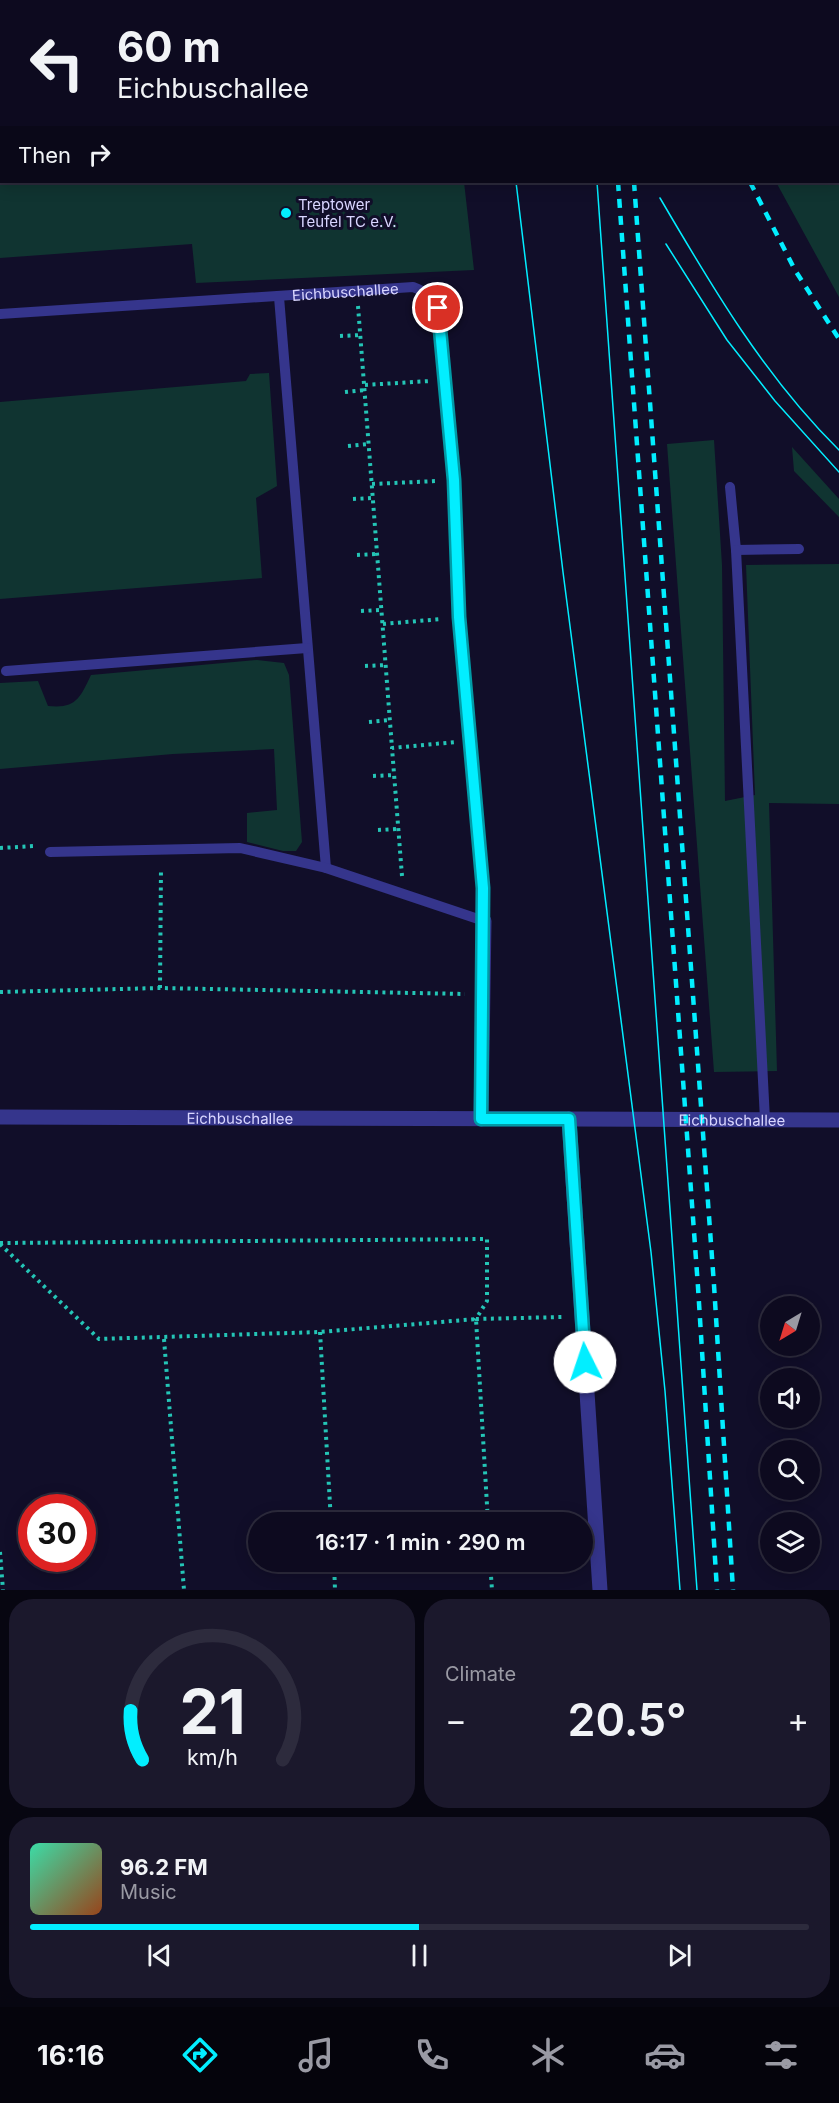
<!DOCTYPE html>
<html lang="en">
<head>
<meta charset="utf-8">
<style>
	body { margin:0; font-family:Inter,sans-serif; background:#1b182c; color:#f1f3f6; height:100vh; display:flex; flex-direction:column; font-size:22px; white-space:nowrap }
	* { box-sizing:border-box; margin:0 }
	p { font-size:20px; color:#9a9aa4 }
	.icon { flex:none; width:33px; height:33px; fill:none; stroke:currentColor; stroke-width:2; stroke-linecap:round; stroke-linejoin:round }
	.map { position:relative; height:1590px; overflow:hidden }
	.panel { display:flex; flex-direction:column; gap:9px; padding:9px; background:#070611; flex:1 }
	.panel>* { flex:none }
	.banner { position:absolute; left:0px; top:0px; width:840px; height:183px; box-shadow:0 3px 15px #0003,0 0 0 2px #2d2b3d; background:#0d0a1f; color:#f1f3f6; overflow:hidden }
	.needle { width:39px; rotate:218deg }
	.controls { position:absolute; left:760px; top:1296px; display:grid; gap:12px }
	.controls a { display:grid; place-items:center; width:60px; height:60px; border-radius:50%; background:#0d0a1f; box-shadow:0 3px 15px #0003,0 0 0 2px #2d2b3d; font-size:30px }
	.speed { position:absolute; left:18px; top:1494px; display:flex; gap:12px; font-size:30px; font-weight:700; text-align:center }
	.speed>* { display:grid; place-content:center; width:78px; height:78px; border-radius:50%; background:#0d0a1f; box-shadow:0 3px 15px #0003,0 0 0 2px #2d2b3d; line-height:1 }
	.speed .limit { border:9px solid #d22; background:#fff; color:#111 }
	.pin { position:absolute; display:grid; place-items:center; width:51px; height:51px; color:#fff; margin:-26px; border:3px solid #fff; border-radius:50%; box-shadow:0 2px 6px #0007 }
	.me { position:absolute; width:66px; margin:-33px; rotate:356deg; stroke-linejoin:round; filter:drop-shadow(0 0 4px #0008) }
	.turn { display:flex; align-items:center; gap:21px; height:126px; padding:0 18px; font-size:27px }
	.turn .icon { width:78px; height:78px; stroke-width:2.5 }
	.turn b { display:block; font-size:42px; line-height:51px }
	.then { display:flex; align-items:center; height:57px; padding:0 18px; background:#0003; gap:12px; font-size:22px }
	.big { font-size:45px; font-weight:600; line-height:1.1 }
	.panel .widget { flex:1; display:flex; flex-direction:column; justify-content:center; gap:9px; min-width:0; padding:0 21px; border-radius:24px; background:#1b182c }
	.panel .dial { align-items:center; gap:0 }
	.dial svg { height:156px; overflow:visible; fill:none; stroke:#2d2b3d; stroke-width:7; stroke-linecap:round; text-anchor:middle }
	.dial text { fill:#f1f3f6; stroke:none }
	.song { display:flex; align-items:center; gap:18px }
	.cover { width:72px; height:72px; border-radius:9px; background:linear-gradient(135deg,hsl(160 70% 55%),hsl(20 70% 35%)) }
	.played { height:6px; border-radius:3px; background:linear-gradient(90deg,#02eeff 50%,#2d2b3d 50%) }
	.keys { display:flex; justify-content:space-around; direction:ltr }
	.heat { display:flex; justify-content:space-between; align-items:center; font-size:33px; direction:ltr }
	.panel .tiles { flex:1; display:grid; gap:9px; grid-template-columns:1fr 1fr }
	.widget:last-child { grid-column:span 2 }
	.trip { position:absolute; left:248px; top:1512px; width:345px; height:60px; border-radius:30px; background:#0d0a1f; box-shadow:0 3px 15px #0003,0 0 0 2px #2d2b3d; font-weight:600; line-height:60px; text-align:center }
	.tabs { display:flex; height:96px; justify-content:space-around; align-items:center; background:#05040c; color:#9a9aa4 }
	.tabs .icon { width:42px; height:42px }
	.tabs .current { color:#02eeff }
	.tabs b { font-size:27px; color:#f1f3f6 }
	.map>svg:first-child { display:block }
	.green { fill:#103431 }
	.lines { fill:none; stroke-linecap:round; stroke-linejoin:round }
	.path { stroke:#24c5b6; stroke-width:4; stroke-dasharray:3 4.5; stroke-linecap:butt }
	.service { stroke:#35358c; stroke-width:10 }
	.minor { stroke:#35358c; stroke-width:15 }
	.tram { stroke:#02eeff; stroke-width:1.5 }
	.rail { stroke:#02eeff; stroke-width:4.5; stroke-dasharray:9 8; stroke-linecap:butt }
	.route-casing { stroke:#019ba6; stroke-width:15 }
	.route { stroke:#02eeff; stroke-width:10 }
	.poi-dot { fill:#02eeff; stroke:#110e29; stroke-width:2 }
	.labels { text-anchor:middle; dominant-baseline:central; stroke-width:6; stroke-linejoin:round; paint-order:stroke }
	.poi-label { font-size:15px; fill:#d9d6ff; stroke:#110e29; text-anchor:start }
	.street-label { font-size:15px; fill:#d9d6ff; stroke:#110e29 }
</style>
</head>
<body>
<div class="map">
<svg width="839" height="1590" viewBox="0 0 839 1590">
	<rect width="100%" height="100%" fill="#110e29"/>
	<path class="green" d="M0 0H446L2 2V182H464L474 270 196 283 192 244 0 258Z
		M710 0H839V297L776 182H838V2Z
		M269 373 277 486 256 498 262 578 0 599V402L246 381 250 374Z
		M714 440 722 565 725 801 755 795 746 565 839 564V804L769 803 777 1071 714 1072 667 444Z
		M792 447 839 499V517L794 471Z
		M257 660 284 663 289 675 302 842 296 851H283L247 842V813L277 810 274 749 173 754 0 769V683L38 681 48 706C76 709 80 698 91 675Z"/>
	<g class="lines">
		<path class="path" d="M838 18H839
			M838 76 839 77
			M358 306 392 748
			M340 336 361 335
			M365 385 430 381
			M345 392 365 390
			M348 446 369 444
			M372 484 437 481
			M353 499 373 498
			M357 555 377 554
			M361 611 381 610
			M383 624 442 619
			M365 666 386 665
			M369 722 390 720
			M373 776 394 775
			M378 830 398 829
			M0 848 35 846
			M402 876 392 748 456 742
			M160 988 161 868
			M0 992 160 988 465 994
			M0 1243 487 1239V1301L476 1319 563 1317
			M0 1244 99 1339 320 1332 476 1319 488 1522
			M320 1332 331 1522
			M164 1339 184 1590
			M0 1552 3 1590
			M334 1562 335 1590
			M490 1562 492 1590"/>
		<g class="service">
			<path d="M279 297 326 868"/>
			<path id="s1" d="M0 314 413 287C426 292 432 296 438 308L446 380 454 480 459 617 472 741 484 921 326 868 240 848 50 852"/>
			<path d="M730 487 736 550 799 549"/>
			<path d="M736 550 765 1120"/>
			<path d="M6 671 307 648"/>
		</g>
		<g class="minor">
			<path id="s2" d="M0 1117 839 1120"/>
			<path d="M481 1119 484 921"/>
			<path d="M569 1119 600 1590"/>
		</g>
		<path class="tram" d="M498 0V2
			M559 0V2
			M584 0V2
			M516 182 563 572 651 1252 665 1391 680 1590
			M597 182 697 1590
			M660 198C712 287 765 377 839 450
			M666 244 727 340 775 401 839 472"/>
		<path class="rail" d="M603 0V2
			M621 0V2
			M682 0 683 2
			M618 182 698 1287 717 1590
			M634 182 714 1285 733 1590
			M750 182 795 270 839 339"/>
	</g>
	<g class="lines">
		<g class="route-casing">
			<path id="route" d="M438 308 454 480 459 617 483 888 481 1119H569L585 1362"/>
		</g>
		<use href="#route" class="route"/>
	</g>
	<circle class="poi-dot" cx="286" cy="213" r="6"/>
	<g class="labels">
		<g class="poi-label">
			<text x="298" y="204">Treptower<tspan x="298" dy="17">Teufel TC e.V.</tspan></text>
		</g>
		<g class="street-label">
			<text stroke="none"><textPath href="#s1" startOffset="346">Eichbuschallee</textPath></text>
			<text stroke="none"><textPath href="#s2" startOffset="240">Eichbuschallee</textPath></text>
			<text stroke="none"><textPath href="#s2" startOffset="732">Eichbuschallee</textPath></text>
		</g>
	</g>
</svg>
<div class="controls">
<a><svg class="needle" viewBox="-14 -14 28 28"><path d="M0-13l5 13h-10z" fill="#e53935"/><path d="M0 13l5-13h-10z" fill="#9a9aa4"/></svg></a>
<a><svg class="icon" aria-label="sound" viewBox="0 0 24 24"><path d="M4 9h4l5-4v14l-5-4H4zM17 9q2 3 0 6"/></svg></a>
<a><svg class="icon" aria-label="search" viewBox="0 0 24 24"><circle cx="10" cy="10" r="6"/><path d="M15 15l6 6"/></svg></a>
<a><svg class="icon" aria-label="layers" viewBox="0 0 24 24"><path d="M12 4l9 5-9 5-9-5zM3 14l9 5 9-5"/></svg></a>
</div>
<div class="speed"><div class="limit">30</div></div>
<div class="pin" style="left:438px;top:308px;background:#d93025"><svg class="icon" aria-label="arrive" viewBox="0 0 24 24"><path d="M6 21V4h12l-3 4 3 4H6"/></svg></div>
<svg class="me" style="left:585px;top:1362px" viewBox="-20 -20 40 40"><circle r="19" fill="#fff"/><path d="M0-13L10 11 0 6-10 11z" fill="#02eeff"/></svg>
<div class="trip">16:17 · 1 min · 290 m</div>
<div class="banner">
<div class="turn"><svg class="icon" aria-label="left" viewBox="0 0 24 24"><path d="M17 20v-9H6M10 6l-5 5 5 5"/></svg><div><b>60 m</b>Eichbuschallee</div></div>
<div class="then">Then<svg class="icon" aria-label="right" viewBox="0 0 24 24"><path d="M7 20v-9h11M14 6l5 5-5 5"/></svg></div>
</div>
</div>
<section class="panel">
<div class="tiles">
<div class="widget dial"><svg viewBox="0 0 100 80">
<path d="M14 69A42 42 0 1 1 86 69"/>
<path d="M14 69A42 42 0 0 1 8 44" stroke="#02eeff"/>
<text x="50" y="56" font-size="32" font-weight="700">21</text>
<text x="50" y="72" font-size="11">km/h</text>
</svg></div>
<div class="widget"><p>Climate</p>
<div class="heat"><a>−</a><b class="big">20.5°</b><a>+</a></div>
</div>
<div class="widget">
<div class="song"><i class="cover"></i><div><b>96.2 FM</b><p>Music</p></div></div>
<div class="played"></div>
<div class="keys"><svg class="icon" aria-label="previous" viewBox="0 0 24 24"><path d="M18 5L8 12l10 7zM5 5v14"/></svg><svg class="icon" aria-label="pause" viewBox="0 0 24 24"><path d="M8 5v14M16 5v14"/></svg><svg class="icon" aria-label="next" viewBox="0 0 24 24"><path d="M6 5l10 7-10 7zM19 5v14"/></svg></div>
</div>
</div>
</section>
<nav class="tabs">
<b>16:16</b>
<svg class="icon current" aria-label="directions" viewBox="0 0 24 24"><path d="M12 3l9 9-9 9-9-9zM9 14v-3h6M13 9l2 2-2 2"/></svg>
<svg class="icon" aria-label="music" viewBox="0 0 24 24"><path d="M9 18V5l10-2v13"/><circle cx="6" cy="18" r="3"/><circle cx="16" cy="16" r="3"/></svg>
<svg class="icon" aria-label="phone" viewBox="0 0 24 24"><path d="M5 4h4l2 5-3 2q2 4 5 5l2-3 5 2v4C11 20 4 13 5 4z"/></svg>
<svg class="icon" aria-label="climate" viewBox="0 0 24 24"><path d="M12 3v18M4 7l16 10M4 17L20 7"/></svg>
<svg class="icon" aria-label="car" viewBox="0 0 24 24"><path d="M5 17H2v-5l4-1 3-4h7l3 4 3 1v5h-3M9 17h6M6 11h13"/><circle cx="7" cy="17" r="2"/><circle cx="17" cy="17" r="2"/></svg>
<svg class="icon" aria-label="filters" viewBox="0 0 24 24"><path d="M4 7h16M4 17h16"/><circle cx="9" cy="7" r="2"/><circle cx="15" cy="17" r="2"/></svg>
</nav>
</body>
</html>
